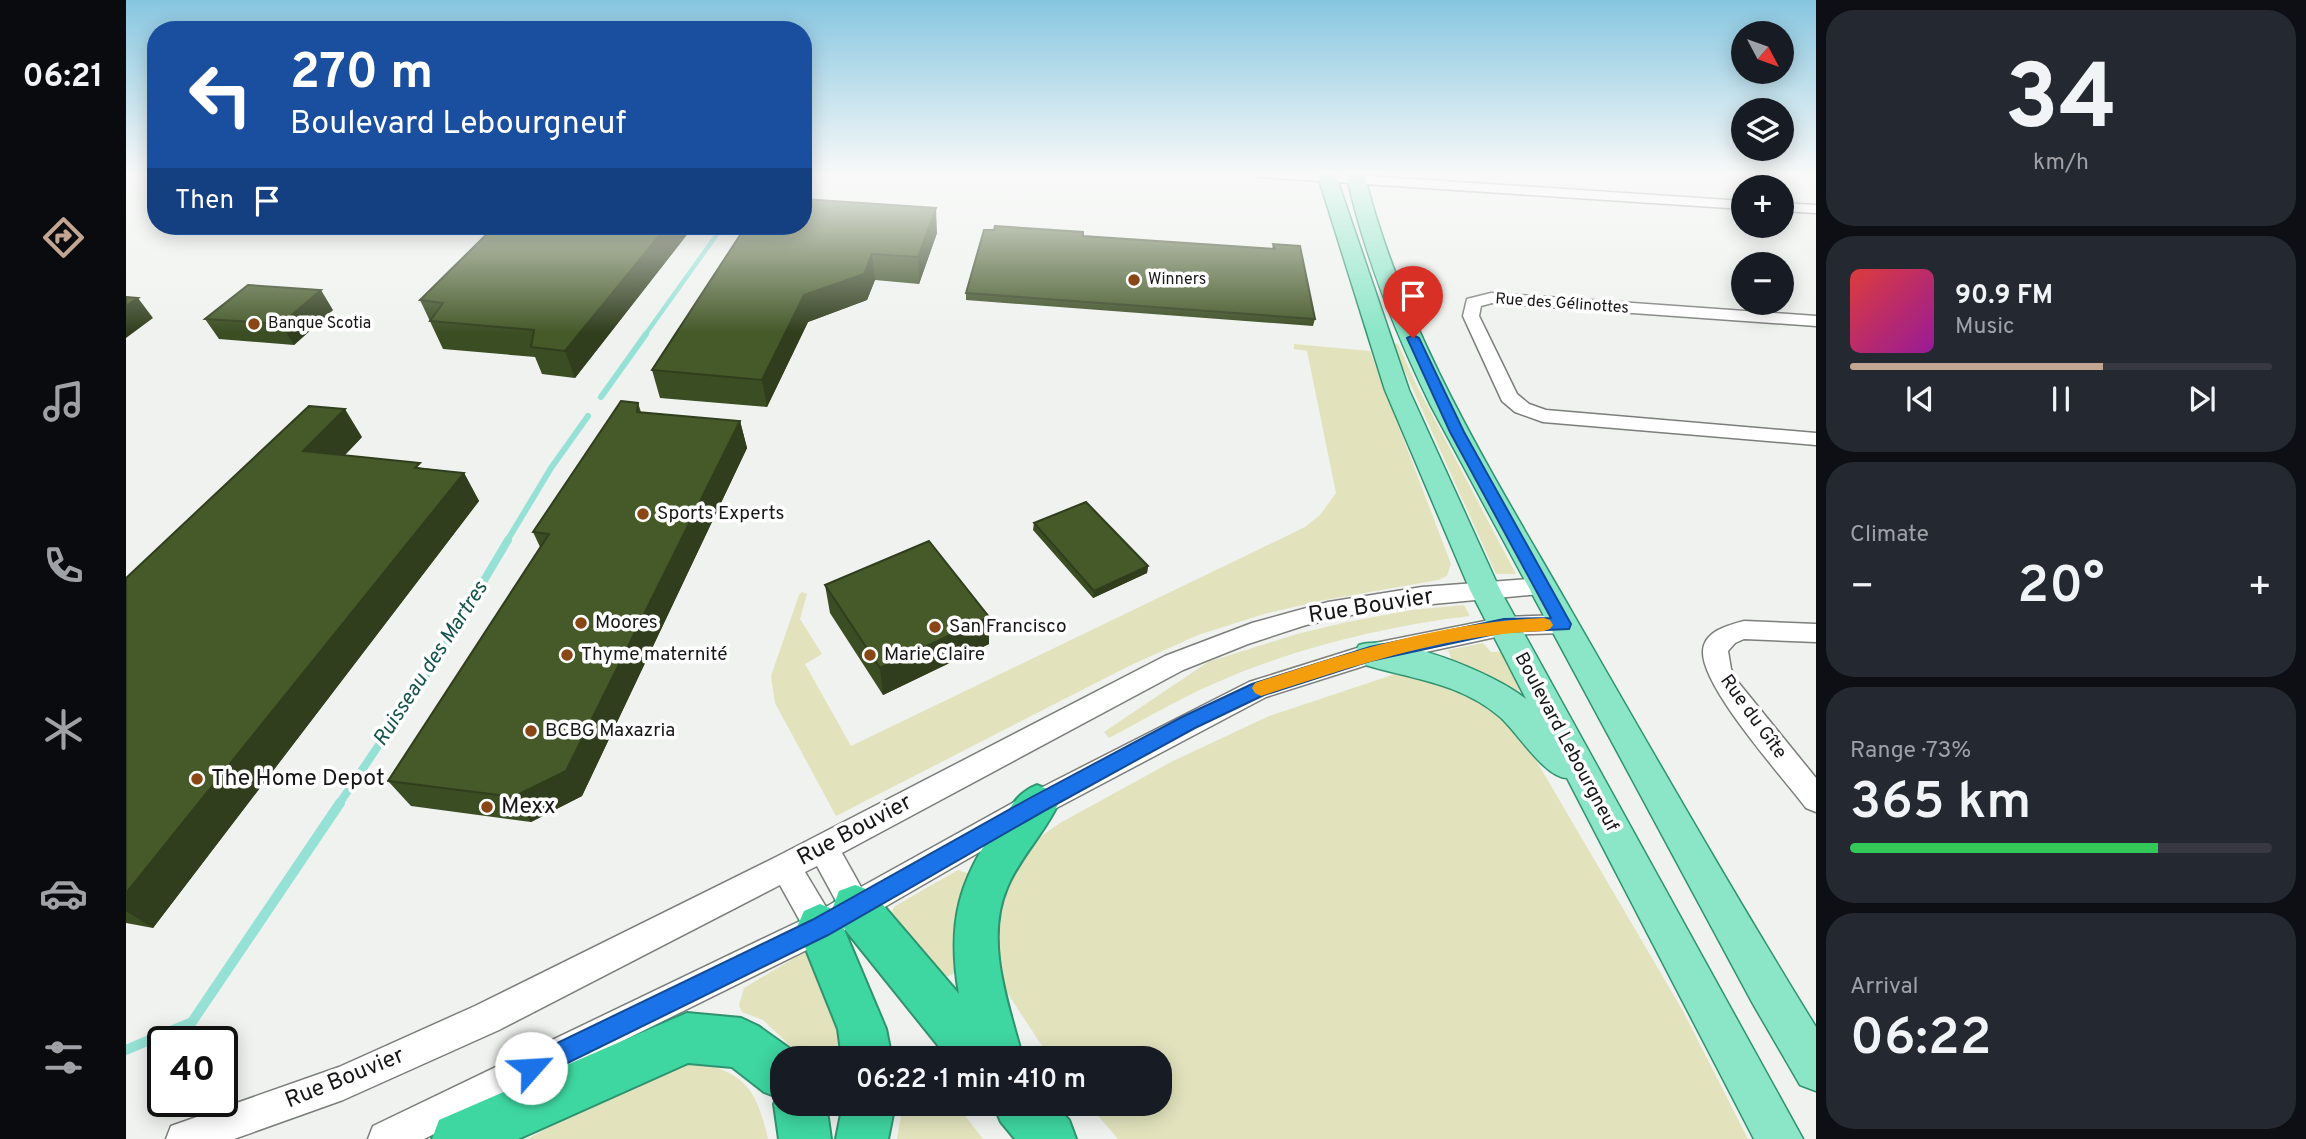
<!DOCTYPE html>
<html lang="en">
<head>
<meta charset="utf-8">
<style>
	body { margin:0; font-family:Overpass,sans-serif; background:#242831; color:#f1f3f6; height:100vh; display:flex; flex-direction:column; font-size:26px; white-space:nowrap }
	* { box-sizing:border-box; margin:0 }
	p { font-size:23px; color:#9ea1a6 }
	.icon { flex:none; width:38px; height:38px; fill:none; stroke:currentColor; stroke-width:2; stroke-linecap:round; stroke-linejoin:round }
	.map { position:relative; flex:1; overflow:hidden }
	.sheet { display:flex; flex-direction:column; gap:10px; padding:10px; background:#0d0f14; width:490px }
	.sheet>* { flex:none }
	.top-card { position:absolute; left:21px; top:21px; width:665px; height:214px; border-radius:28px; box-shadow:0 4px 18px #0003; background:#1a4fa0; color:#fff; overflow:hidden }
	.needle { width:46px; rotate:131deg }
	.tools { position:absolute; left:1605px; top:21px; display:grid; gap:14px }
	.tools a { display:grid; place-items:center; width:63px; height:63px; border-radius:50%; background:#171b24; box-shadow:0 4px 18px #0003; font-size:35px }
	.speed { position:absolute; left:21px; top:1026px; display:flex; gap:14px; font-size:35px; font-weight:700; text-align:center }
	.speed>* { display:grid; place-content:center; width:91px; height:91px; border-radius:50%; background:#171b24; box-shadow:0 4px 18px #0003; line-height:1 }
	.speed .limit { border:4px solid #111; border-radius:10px; background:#fff; color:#111 }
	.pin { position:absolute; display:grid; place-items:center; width:60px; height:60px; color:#fff; margin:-72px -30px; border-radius:50% 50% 50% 0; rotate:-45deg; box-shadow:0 0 7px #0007 }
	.pin .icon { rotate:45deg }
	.me { position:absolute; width:77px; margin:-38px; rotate:64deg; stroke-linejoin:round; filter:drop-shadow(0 0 5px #0008) }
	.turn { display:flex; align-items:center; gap:24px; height:147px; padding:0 28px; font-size:32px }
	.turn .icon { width:91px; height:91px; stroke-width:2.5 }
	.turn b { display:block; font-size:49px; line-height:60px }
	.then { display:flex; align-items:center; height:66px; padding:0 28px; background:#0003; gap:14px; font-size:26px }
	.big { font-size:52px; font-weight:600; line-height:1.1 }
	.sheet .widget { flex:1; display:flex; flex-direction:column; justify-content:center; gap:10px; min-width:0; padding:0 24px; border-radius:28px; background:#242831 }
	.sheet .dial { align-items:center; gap:0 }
	.dial b { font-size:91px; line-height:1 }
	.song { display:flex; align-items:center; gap:21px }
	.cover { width:84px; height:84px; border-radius:10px; background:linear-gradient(135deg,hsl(0 70% 55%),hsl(300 70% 35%)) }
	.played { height:7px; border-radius:4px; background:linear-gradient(90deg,#c2a691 60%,#363941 60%) }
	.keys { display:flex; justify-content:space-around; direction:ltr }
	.heat { display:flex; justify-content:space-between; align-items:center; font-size:38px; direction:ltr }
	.charge { height:10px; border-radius:5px; background:linear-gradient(90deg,#34c759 73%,#363941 0) }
	.trip { position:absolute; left:644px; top:1046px; width:402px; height:70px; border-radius:28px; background:#171b24; box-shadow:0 4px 18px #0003; font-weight:600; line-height:70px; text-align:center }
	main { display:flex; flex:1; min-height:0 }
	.tab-bar { display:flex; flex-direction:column; width:126px; justify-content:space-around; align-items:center; background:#090b0e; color:#9ea1a6 }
	.tab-bar .icon { width:49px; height:49px }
	.tab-bar .active { color:#c2a691 }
	.tab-bar b { font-size:32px; color:#f1f3f6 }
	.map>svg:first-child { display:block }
	.green { fill:#e2e3bd }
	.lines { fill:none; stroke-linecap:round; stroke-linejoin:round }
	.stream-far3 { stroke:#96e1d5; stroke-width:4.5 }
	.stream-far2 { stroke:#96e1d5; stroke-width:6 }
	.stream-far1 { stroke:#96e1d5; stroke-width:8 }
	.stream { stroke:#96e1d5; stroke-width:10 }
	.minor-casing { stroke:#7b7e7b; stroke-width:3 }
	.major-casing { stroke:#309370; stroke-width:3 }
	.highway-casing { stroke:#309370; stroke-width:4 }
	.minor { fill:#fff; fill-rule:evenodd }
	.major { fill:#8be6c7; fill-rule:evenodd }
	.highway { fill:#3ed6a1; fill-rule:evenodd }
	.wall { fill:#3b4d23 }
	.shaded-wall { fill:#303e1d }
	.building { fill:#455929; stroke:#303e1d; stroke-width:2 }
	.route { fill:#1a73e8; stroke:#114b97; stroke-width:2 }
	.slow { fill:#f59e0b }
	.poi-dot { fill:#894715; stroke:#fff; stroke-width:2.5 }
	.labels { text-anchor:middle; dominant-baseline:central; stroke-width:7; stroke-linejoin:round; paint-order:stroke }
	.far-poi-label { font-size:16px; fill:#161716; stroke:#fff; text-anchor:start }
	.far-street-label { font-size:16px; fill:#161716; stroke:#fff }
	.poi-label { font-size:19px; fill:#161716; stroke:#fff; text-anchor:start }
	.street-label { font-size:19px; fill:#161716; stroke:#fff }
	.water-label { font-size:21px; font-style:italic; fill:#16554e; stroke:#fff }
	.near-street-label { font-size:23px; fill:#161716; stroke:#fff }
	.near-poi-label { font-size:23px; fill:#161716; stroke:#fff; text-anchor:start }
</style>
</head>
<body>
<main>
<nav class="tab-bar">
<b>06:21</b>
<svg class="icon active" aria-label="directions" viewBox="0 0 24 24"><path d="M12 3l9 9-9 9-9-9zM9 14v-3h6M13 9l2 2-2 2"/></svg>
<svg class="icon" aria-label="music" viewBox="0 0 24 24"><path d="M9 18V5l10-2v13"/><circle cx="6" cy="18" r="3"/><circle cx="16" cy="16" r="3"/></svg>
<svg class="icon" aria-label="phone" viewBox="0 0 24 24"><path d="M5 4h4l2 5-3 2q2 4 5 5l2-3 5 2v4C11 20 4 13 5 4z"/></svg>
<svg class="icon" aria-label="climate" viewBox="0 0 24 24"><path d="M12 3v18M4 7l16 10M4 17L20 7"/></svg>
<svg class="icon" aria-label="car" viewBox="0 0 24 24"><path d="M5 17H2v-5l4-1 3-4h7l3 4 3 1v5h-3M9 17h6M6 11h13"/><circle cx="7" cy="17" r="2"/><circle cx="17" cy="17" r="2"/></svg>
<svg class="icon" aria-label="filters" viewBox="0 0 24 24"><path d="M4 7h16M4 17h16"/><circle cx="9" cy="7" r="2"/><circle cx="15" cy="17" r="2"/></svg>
</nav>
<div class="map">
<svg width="1690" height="1139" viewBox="0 0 1690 1139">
	<rect width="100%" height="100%" fill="#eff2ef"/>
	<path class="green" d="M1266 343 1272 344 1291 386 1390 574H1370Z
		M1168 344 1244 351 1325 564 1321 576 1312 580 1199 600 1138 614 1072 635 1005 665 710 816 649 703 645 676 673 595 676 592 681 594 674 619 696 654 679 664 725 746 1179 527 1194 515 1210 493 1181 351 1168 349Z
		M1338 605 1344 616C1254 627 1160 650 1078 688 1046 703 1015 721 983 738L978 732 1082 662 1171 634 1221 622 1286 610Z
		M1357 643 1365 652H1379L1397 689 1385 692 1364 678 1326 661 1322 650Z
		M1269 674C1328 678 1369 703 1404 750L1557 1011 1622 1139H992L962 1104H1034V1059H925L922 1055 880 991 870 955 869 921 874 893 901 846 934 823 1045 762 1143 716Z
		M832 870 841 873 847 881 830 972 823 976H811L767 917 766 911 769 906Z
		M680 951 719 1032 725 1059H678L637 1020 616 1012 613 1005 618 988Z
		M563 1061C617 1071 630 1086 642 1139H401L512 1080Z
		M777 1104H830L857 1139H771Z"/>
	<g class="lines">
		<path class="stream-far3" d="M519 335 597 226"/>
		<path class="stream-far2" d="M475 397 520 334
			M381 541 425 468 462 416"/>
		<path class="stream-far1" d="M213 804 313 656 382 540"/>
		<path class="stream" d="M0 1050 66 1022 214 803"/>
		<g class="minor-casing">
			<path id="minor" d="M1127 173H1198L1617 201V209L1134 177Z
				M1656 203 1690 205V213L1656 211Z
				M1365 293 1690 316V326L1366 303 1355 306 1353 316 1391 394 1403 404 1420 410 1690 433V445L1417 422 1389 412 1376 401 1337 316 1341 299Z
				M1416 578 1424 581 1428 587 1424 593 1296 605 1225 615 1180 625 1122 644 1057 670 716 853 735 887 901 795 1123 682 1244 644 1379 617 1437 615 1445 617 1449 624 1445 631 1437 633 1379 635 1244 664 1140 697 921 813 705 938 298 1139H242L247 1126 674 921 654 885 373 1030 217 1100 108 1139H40L45 1126 213 1067 349 1006 650 857 1039 656 1126 623 1202 602 1296 587ZM691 866 710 901 700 907 679 872Z
				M1618 621 1690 624V642L1618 639 1609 643 1602 651 1605 669 1612 682 1690 778V812L1680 808C1656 776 1575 687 1577 651 1578 631 1603 625 1618 621Z"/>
		</g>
		<g class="major-casing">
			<path id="major" d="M1191 173H1209L1283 390 1374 590 1677 1139H1628L1441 778C1419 778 1391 732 1374 717 1332 681 1282 679 1233 663L1228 654 1233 645C1270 633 1370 674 1400 699L1344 590 1259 390Z
				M1220 173H1238C1277 332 1365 471 1446 612 1526 751 1606 891 1690 1027V1091L1674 1085 1627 1004 1305 406C1268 330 1238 255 1220 173Z"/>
		</g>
		<g class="highway-casing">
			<path id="highway" d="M911 785 926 791 932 804C918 834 893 858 881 888 858 941 883 1006 897 1059H823L717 927 760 1029 766 1059H716L712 1029 671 927 678 911 694 904 708 910 707 907 713 891 729 885 745 891 833 994C821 924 832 880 874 822 886 806 891 793 911 785Z
				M561 1013 615 1018 632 1026 674 1056 675 1059H656V1104H700L705 1139H653L648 1104 651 1097 638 1092 606 1067 562 1063 392 1139H306L313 1120Z
				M717 1104H769L762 1139H710Z
				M867 1104H928L943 1120 950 1139H889L875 1122Z"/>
		</g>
		<use href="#minor" class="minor"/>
		<use href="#major" class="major"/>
		<use href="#highway" class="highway"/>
	</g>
	<path class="wall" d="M369 226H567V227L449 378 416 374 409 357 317 349 294 300Z
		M620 226 811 233 793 284 749 280 741 300 682 322 641 407 534 398 526 370Z
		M957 236 1146 249 1147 244 1189 319 1187 326 840 300V293Z
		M207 310 168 345 93 339 79 319Z
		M512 403 515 412 614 421 621 448 456 796 405 822 285 806 262 781 414 547 407 532Z
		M236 437 219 455 297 468 338 473 353 501 27 928 0 923V578Z
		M908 523 1022 566 1021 573 967 598 907 530Z
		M699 585 863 644 757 695 704 613Z"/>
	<path class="shaded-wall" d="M810 208 811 233 793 284 792 257Z
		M541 226 567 227 449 378 439 351Z
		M746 254 749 280 741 300 682 322 641 407 636 380 678 295Z
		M195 290 207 310 168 345 155 324Z
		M12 298 27 318 0 338V306Z
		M219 409 236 437 196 479 177 451Z
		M614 421 621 448 456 796 405 822 387 797Z
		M338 473 353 501 27 928 0 911V893Z
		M1022 566 1021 573 967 598 968 591Z
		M863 617V644L757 695 754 668Z"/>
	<path class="building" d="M677 199 810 208 792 257 746 254 738 274 678 295 636 380 526 370 620 226H677Z
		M369 226H541L439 351 405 347 408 330 304 321 317 303 294 300Z
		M869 226 957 232V236L1149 249 1147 244 1174 246 1189 319 840 293 858 230H868Z
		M122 285 195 290 155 324 79 319Z
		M0 297 12 298 0 306Z
		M495 401 512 403 511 412 614 421 440 771 387 797 262 781 423 534 407 532Z
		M183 406 219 409 177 451 294 463 289 468 338 473 0 893V578Z
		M960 502 1022 566 968 591 908 523Z
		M803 541 863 617 754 668 699 585Z"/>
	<linearGradient id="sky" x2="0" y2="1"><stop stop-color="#87c6e0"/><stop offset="0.52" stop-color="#f8f9f8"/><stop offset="1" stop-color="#f8f9f8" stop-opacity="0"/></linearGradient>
	<rect width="1690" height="333" fill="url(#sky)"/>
	<path class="route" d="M1287 335 1293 338 1338 432 1445 624 1443 629 1378 632 1244 661 1138 695 1069 728 918 811 702 935 413 1077 405 1080 396 1077 393 1068 396 1060 686 920 904 798 1056 717 1126 684 1244 647 1378 619 1425 618 1324 432 1281 338Z"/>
	<path class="slow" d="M1418 618 1424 620 1427 625 1424 629 1418 631C1322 634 1227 666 1135 696L1129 693 1126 688 1129 683C1220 652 1322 621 1418 618Z"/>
	<g class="poi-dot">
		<circle cx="1008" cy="280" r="7"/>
		<circle cx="128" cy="324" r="7"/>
		<circle cx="517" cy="514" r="7"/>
		<circle cx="455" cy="623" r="7"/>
		<circle cx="809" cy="627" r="7"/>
		<circle cx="441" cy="655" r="7"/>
		<circle cx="744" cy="655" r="7"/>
		<circle cx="405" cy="731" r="7"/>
		<circle cx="71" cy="779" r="7"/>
		<circle cx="361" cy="807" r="7"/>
	</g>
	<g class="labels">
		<g class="far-poi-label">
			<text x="1022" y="280">Winners</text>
			<text x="142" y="324">Banque Scotia</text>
		</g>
		<g class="far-street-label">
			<text transform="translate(1436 304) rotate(4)">Rue des Gélinottes</text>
		</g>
		<g class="poi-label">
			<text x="531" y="514">Sports Experts</text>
			<text x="469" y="623">Moores</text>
			<text x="823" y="627">San Francisco</text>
			<text x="455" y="655">Thyme maternité</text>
			<text x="758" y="655">Marie Claire</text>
			<text x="419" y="731">BCBG Maxazria</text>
		</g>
		<g class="street-label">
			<text transform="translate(1627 717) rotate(54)">Rue du Gîte</text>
			<text transform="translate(1440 742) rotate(62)">Boulevard Lebourgneuf</text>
		</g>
		<g class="water-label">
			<text transform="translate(305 664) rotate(-57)">Ruisseau des Martres</text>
		</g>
		<g class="near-street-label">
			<text transform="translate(1245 607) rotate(-9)">Rue Bouvier</text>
			<text transform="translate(729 831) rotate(-28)">Rue Bouvier</text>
			<text transform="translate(219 1079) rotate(-22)">Rue Bouvier</text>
		</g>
		<g class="near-poi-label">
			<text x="85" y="779">The Home Depot</text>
			<text x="375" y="807">Mexx</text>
		</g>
	</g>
</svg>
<div class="tools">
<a><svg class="needle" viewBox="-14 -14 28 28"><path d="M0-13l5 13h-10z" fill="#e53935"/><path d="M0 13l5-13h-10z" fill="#9ea1a6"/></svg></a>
<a><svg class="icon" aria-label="layers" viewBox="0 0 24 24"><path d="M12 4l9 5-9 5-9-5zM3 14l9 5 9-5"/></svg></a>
<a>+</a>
<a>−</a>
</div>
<div class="speed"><div class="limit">40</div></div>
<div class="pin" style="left:1287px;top:338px;background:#d93025"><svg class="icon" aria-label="arrive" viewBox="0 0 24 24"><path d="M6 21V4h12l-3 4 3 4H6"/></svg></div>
<svg class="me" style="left:405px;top:1068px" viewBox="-20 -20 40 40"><circle r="19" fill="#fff"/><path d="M0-13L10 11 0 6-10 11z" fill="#1a73e8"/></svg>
<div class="trip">06:22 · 1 min · 410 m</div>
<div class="top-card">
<div class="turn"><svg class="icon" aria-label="left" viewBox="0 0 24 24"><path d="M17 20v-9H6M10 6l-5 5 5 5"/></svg><div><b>270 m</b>Boulevard Lebourgneuf</div></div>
<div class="then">Then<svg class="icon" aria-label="arrive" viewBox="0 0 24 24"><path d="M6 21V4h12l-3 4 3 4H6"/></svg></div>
</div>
</div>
<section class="sheet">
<div class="widget dial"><b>34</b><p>km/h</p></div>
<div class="widget">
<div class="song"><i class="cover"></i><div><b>90.9 FM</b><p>Music</p></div></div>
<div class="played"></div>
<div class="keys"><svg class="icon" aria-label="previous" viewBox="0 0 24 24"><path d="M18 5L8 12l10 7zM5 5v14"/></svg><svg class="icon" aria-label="pause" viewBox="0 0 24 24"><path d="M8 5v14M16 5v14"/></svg><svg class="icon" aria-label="next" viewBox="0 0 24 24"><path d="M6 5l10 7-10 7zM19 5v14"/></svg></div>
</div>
<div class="widget"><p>Climate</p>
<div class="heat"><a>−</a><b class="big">20°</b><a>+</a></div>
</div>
<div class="widget"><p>Range · 73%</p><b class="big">365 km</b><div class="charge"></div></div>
<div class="widget"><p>Arrival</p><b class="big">06:22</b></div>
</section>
</main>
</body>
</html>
